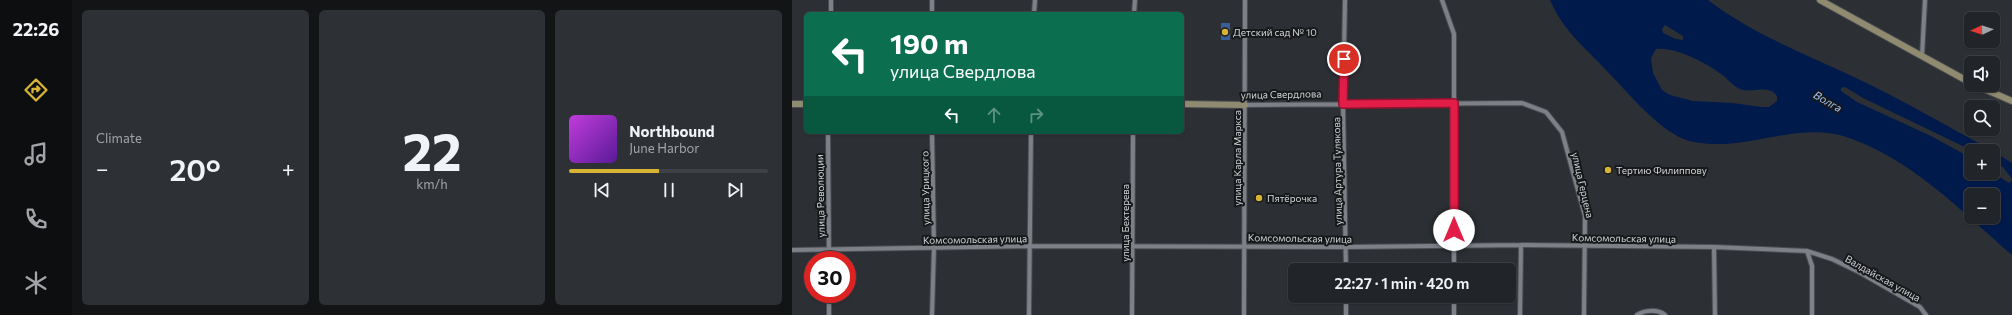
<!DOCTYPE html>
<html lang="en">
<head>
<meta charset="utf-8">
<style>
	body { margin:0; font-family:Commissioner,sans-serif; background:#2d3034; color:#f1f3f6; height:100vh; display:flex; flex-direction:column; font-size:15px; white-space:nowrap }
	* { box-sizing:border-box; margin:0 }
	p { font-size:13px; color:#a2a4a8 }
	.icon { flex:none; width:22px; height:22px; fill:none; stroke:currentColor; stroke-width:2; stroke-linecap:round; stroke-linejoin:round }
	.map { position:relative; flex:1; overflow:hidden }
	.sheet { display:flex; flex-direction:column; gap:10px; padding:10px; background:#121416; width:720px }
	.sheet>* { flex:none }
	.guide { position:absolute; left:12px; top:12px; width:380px; height:122px; border-radius:6px; box-shadow:0 1px 3px #0004,0 0 0 1px #3e4145; background:#0b6e4f; color:#fff; overflow:hidden }
	.needle { width:26px; rotate:266deg }
	.controls { position:absolute; left:1172px; top:12px; display:grid; gap:8px }
	.controls a { display:grid; place-items:center; width:36px; height:36px; border-radius:6px; background:#212428; box-shadow:0 1px 3px #0004,0 0 0 1px #3e4145; font-size:20px }
	.speed { position:absolute; left:12px; top:251px; display:flex; gap:8px; font-size:20px; font-weight:700; text-align:center }
	.speed>* { display:grid; place-content:center; width:52px; height:52px; border-radius:50%; background:#212428; box-shadow:0 1px 3px #0004,0 0 0 1px #3e4145; line-height:1 }
	.speed .limit { border:6px solid #d22; background:#fff; color:#111 }
	.pin { position:absolute; display:grid; place-items:center; width:34px; height:34px; color:#fff; margin:-17px; border:2px solid #fff; border-radius:50%; box-shadow:0 1px 4px #0007 }
	.me { position:absolute; width:44px; margin:-22px; rotate:0deg; stroke-linejoin:round; filter:drop-shadow(0 0 3px #0008) }
	.turn { display:flex; align-items:center; gap:14px; height:84px; padding:0 20px; font-size:18px }
	.turn .icon { width:52px; height:52px; stroke-width:2.5 }
	.turn b { display:block; font-size:28px; line-height:34px }
	.lanes { display:flex; align-items:center; height:38px; padding:0 20px; background:#0003; justify-content:center; gap:20px; direction:ltr }
	.lanes .off { opacity:.35 }
	.big { font-size:30px; font-weight:600; line-height:1.1 }
	.sheet .tile { flex:1; display:flex; flex-direction:column; justify-content:center; gap:6px; min-width:0; padding:0 14px; border-radius:6px; background:#2d3034 }
	.sheet .dial { align-items:center; gap:0 }
	.dial b { font-size:52px; line-height:1 }
	.song { display:flex; align-items:center; gap:12px }
	.cover { width:48px; height:48px; border-radius:6px; background:linear-gradient(135deg,hsl(290 70% 55%),hsl(270 70% 35%)) }
	.played { height:4px; border-radius:2px; background:linear-gradient(90deg,#d7b434 45%,#3e4145 45%) }
	.keys { display:flex; justify-content:space-around; direction:ltr }
	.heat { display:flex; justify-content:space-between; align-items:center; font-size:22px; direction:ltr }
	.sheet .tiles { flex:1; display:grid; gap:10px; grid-template-columns:repeat(3,1fr) }
	.trip { position:absolute; left:496px; top:263px; width:228px; height:40px; border-radius:6px; background:#212428; box-shadow:0 1px 3px #0004,0 0 0 1px #3e4145; font-weight:600; line-height:40px; text-align:center }
	main { display:flex; flex:1; min-height:0 }
	.dock { display:flex; flex-direction:column; width:72px; justify-content:space-around; align-items:center; background:#0d0e10; color:#a2a4a8 }
	.dock .icon { width:28px; height:28px }
	.dock .active { color:#d7b434 }
	.dock b { font-size:18px; color:#f1f3f6 }
	.map>svg:first-child { display:block }
	.water { fill:#001a4b; fill-rule:evenodd }
	.building { fill:#395e95 }
	.lines { fill:none; stroke-linecap:round; stroke-linejoin:round }
	.street-casing { stroke:#4a4d51; stroke-width:6 }
	.secondary-casing { stroke:#4a4d51; stroke-width:8 }
	.street { stroke:#7d8187; stroke-width:4 }
	.secondary { stroke:#8f8a70; stroke-width:6 }
	.route-casing { stroke:#92132f; stroke-width:10 }
	.route { stroke:#e11d48; stroke-width:7 }
	.poi-dot { fill:#d7b434; stroke:#16181a; stroke-width:1.5 }
	.labels { text-anchor:middle; dominant-baseline:central; stroke-width:4; stroke-linejoin:round; paint-order:stroke }
	.poi-label { font-size:10px; fill:#d2d4d8; stroke:#16181a; text-anchor:start }
	.street-label { font-size:10px; fill:#d2d4d8; stroke:#16181a }
	.water-label { font-size:11px; font-style:italic; fill:#a6c6f7; stroke:#16181a }
</style>
</head>
<body>
<main>
<nav class="dock">
<b>22:26</b>
<svg class="icon active" aria-label="directions" viewBox="0 0 24 24"><path d="M12 3l9 9-9 9-9-9zM9 14v-3h6M13 9l2 2-2 2"/></svg>
<svg class="icon" aria-label="music" viewBox="0 0 24 24"><path d="M9 18V5l10-2v13"/><circle cx="6" cy="18" r="3"/><circle cx="16" cy="16" r="3"/></svg>
<svg class="icon" aria-label="phone" viewBox="0 0 24 24"><path d="M5 4h4l2 5-3 2q2 4 5 5l2-3 5 2v4C11 20 4 13 5 4z"/></svg>
<svg class="icon" aria-label="climate" viewBox="0 0 24 24"><path d="M12 3v18M4 7l16 10M4 17L20 7"/></svg>
</nav>
<section class="sheet">
<div class="tiles">
<div class="tile"><p>Climate</p>
<div class="heat"><a>−</a><b class="big">20°</b><a>+</a></div>
</div>
<div class="tile dial"><b>22</b><p>km/h</p></div>
<div class="tile">
<div class="song"><i class="cover"></i><div><b>Northbound</b><p>June Harbor</p></div></div>
<div class="played"></div>
<div class="keys"><svg class="icon" aria-label="previous" viewBox="0 0 24 24"><path d="M18 5L8 12l10 7zM5 5v14"/></svg><svg class="icon" aria-label="pause" viewBox="0 0 24 24"><path d="M8 5v14M16 5v14"/></svg><svg class="icon" aria-label="next" viewBox="0 0 24 24"><path d="M6 5l10 7-10 7zM19 5v14"/></svg></div>
</div>
</div>
</section>
<div class="map">
<svg width="1220" height="315" viewBox="0 0 1220 315">
	<rect width="100%" height="100%" fill="#2c3035"/>
	<path class="water" d="M758 0H916C960 34 1014 54 1064 78 1111 100 1155 126 1201 151H1181L1071 98 1053 87 1049 88V91L1065 102 1139 136 1179 158V173H1201L1217 183 1220 180V255C1169 211 1118 157 1051 136 1012 124 966 144 926 144 913 144 899 143 887 137 858 121 835 91 812 68 799 54 784 41 773 26 767 18 762 9 758 0ZM873 25 891 36V40L884 39 871 33 870 29ZM864 49C882 46 915 63 929 74 935 78 939 84 946 88 959 95 976 83 985 96V101L977 107H970L940 103 901 101 878 95 870 90 861 73 859 58ZM1179 195H1201V217H1179Z
		M1201 151 1220 163V179L1211 167 1201 162Z"/>
	<path class="building" d="M429 23H438V40H429Z"/>
	<g class="lines">
		<g class="street-casing">
			<path id="street" d="M553 0 551 104 554 270
				M650 0 662 34V270
				M39 14V0
				M140 14V0
				M242 14 243 0
				M342 14 343 0
				M1130 56 1133 0
				M453 105 730 103 754 112 770 132 793 216 792 315
				M36 132 37 260
				M140 132 142 247 140 315
				M922 247 923 315
				M0 250 239 246 554 247 729 245 922 247 1015 251 1040 259 1067 272 1128 307 1134 315
				M1015 251 1020 266V315
				M554 296V315
				M37 315V294
				M237 315 239 132
				M340 315 341 132
				M452 315 453 0
				M662 315V296
				M728 315 729 245
				M845 315C852 310 866 309 873 315"/>
		</g>
		<g class="secondary-casing">
			<path id="secondary" d="M1028 0 1179 83
				M1183 85 1220 101
				M0 104H14
				M390 104 453 105"/>
		</g>
		<use href="#street" class="street"/>
		<use href="#secondary" class="secondary"/>
	</g>
	<g class="lines">
		<g class="route-casing">
			<path id="route" d="M552 59 551 104 662 103V230"/>
		</g>
		<use href="#route" class="route"/>
	</g>
	<g class="poi-dot">
		<circle cx="433" cy="32" r="4"/>
		<circle cx="816" cy="170" r="4"/>
		<circle cx="467" cy="198" r="4"/>
	</g>
	<g class="labels">
		<g class="poi-label">
			<text x="441" y="32">Детский сад № 10</text>
			<text x="824" y="170">Тертию Филиппову</text>
			<text x="475" y="198">Пятёрочка</text>
		</g>
		<g class="street-label">
			<text transform="translate(489 94) rotate(-1)">улица Свердлова</text>
			<text transform="translate(445 158) rotate(-90)">улица Карла Маркса</text>
			<text transform="translate(545 171) rotate(-91)">улица Артура Тулякова</text>
			<text transform="translate(791 185) rotate(77)">улица Герцена</text>
			<text transform="translate(133 188) rotate(-91)">улица Урицкого</text>
			<text transform="translate(28 196) rotate(-91)">улица Революции</text>
			<text transform="translate(333 223) rotate(-90)">улица Бехтерева</text>
			<text transform="translate(508 238) rotate(1)">Комсомольская улица</text>
			<text transform="translate(832 238) rotate(1)">Комсомольская улица</text>
			<text transform="translate(183 239) rotate(-1)">Комсомольская улица</text>
			<text transform="translate(1091 278) rotate(29)">Валдайская улица</text>
		</g>
		<g class="water-label">
			<text transform="translate(1036 101) rotate(30)">Волга</text>
		</g>
	</g>
</svg>
<div class="controls">
<a><svg class="needle" viewBox="-14 -14 28 28"><path d="M0-13l5 13h-10z" fill="#e53935"/><path d="M0 13l5-13h-10z" fill="#a2a4a8"/></svg></a>
<a><svg class="icon" aria-label="sound" viewBox="0 0 24 24"><path d="M4 9h4l5-4v14l-5-4H4zM17 9q2 3 0 6"/></svg></a>
<a><svg class="icon" aria-label="search" viewBox="0 0 24 24"><circle cx="10" cy="10" r="6"/><path d="M15 15l6 6"/></svg></a>
<a>+</a>
<a>−</a>
</div>
<div class="speed"><div class="limit">30</div></div>
<div class="pin" style="left:552px;top:59px;background:#d93025"><svg class="icon" aria-label="arrive" viewBox="0 0 24 24"><path d="M6 21V4h12l-3 4 3 4H6"/></svg></div>
<svg class="me" style="left:662px;top:230px" viewBox="-20 -20 40 40"><circle r="19" fill="#fff"/><path d="M0-13L10 11 0 6-10 11z" fill="#e11d48"/></svg>
<div class="trip">22:27 · 1 min · 420 m</div>
<div class="guide">
<div class="turn"><svg class="icon" aria-label="left" viewBox="0 0 24 24"><path d="M17 20v-9H6M10 6l-5 5 5 5"/></svg><div><b>190 m</b>улица Свердлова</div></div>
<div class="lanes"><svg class="icon" aria-label="left" viewBox="0 0 24 24"><path d="M17 20v-9H6M10 6l-5 5 5 5"/></svg><svg class="icon off" aria-label="ahead" viewBox="0 0 24 24"><path d="M12 20V5M6 11l6-6 6 6"/></svg><svg class="icon off" aria-label="right" viewBox="0 0 24 24"><path d="M7 20v-9h11M14 6l5 5-5 5"/></svg></div>
</div>
</div>
</main>
</body>
</html>
